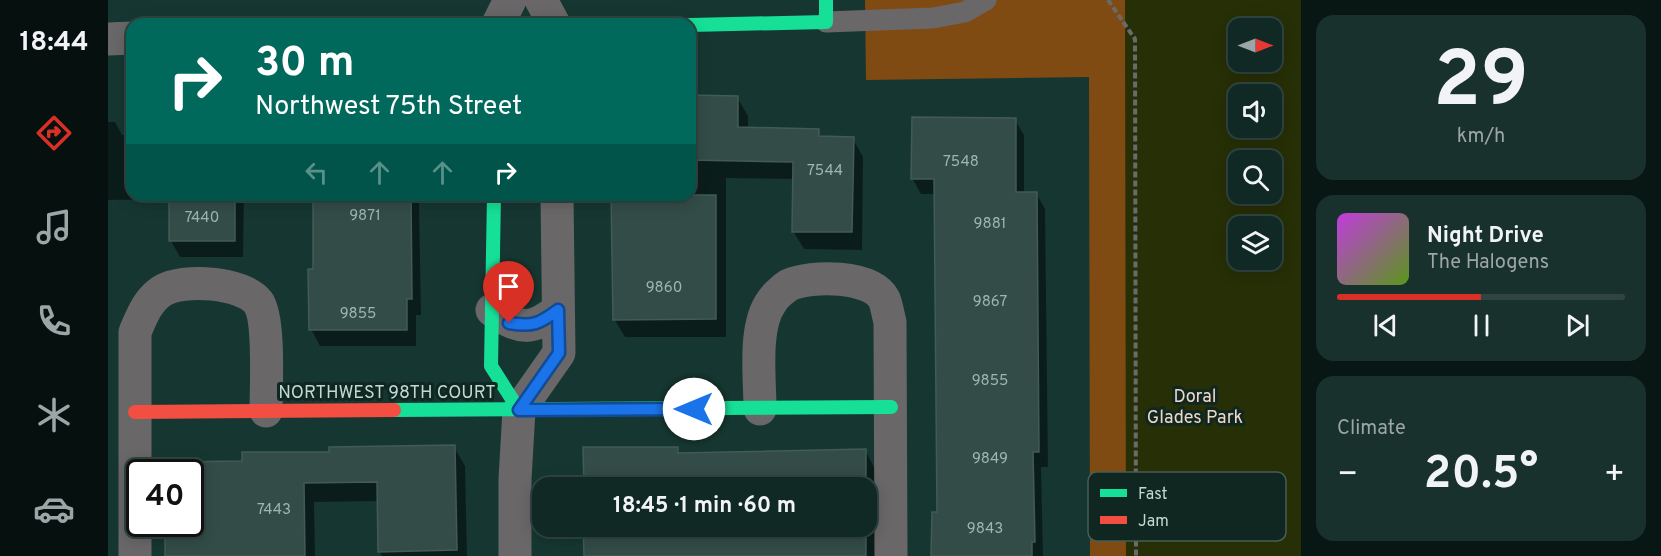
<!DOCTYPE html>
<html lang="en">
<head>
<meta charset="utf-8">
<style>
	body { margin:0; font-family:Overpass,sans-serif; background:#19312d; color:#f1f3f6; height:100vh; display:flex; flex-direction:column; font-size:22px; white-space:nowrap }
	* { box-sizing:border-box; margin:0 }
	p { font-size:20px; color:#9ca6a7 }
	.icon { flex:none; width:33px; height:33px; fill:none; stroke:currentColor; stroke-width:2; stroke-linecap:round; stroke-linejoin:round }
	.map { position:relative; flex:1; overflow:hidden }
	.side { display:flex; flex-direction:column; gap:15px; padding:15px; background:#091714; width:360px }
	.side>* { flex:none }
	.guide { position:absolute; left:18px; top:18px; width:570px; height:183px; border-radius:18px; box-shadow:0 3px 15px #0003,0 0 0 2px #304542; background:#00695c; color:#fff; overflow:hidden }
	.needle { width:39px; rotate:90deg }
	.buttons { position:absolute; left:1120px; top:18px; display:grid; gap:12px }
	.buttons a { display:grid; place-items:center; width:54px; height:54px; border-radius:12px; background:#102925; box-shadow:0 3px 15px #0003,0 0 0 2px #304542; font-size:30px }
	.speed { position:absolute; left:18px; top:459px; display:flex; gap:12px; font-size:30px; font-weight:700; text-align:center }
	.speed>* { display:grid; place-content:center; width:78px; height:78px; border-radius:50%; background:#102925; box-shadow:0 3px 15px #0003,0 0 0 2px #304542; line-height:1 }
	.speed .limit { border:3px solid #111; border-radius:9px; background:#fff; color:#111 }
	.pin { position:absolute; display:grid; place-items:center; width:51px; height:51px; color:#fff; margin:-62px -26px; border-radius:50% 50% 50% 0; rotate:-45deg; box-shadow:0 0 6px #0007 }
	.pin .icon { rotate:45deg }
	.me { position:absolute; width:66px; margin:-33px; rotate:270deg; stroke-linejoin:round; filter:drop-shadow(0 0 4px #0008) }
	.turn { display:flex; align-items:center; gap:21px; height:126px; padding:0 30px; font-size:27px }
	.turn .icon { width:78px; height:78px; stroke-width:2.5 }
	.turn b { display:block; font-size:42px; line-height:51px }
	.lanes { display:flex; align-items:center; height:57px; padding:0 30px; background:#0003; justify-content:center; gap:30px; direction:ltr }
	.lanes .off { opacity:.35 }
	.big { font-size:45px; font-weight:700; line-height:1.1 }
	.side .tile { flex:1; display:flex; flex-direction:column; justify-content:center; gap:9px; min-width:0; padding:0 21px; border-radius:18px; background:#19312d }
	.side .dial { align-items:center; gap:0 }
	.dial b { font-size:78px; line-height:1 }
	.song { display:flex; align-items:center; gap:18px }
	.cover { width:72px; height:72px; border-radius:9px; background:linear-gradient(135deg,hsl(290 70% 55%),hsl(90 70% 35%)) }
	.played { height:6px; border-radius:3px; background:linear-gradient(90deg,#d93025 50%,#304542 50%) }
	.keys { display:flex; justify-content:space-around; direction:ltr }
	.heat { display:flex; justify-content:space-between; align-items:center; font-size:33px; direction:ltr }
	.trip { position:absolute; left:424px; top:477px; width:345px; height:60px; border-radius:18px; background:#102925; box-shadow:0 3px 15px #0003,0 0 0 2px #304542; font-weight:700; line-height:60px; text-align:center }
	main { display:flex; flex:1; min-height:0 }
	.dock { display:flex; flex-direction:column; width:108px; justify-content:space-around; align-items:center; background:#06100f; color:#9ca6a7 }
	.dock .icon { width:42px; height:42px }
	.dock .on { color:#d93025 }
	.dock b { font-size:27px; color:#f1f3f6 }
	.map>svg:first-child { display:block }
	.green { fill:#804a13; fill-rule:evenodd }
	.water { fill:#272f06; fill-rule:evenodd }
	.shadow { fill:#0007 }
	.building { fill:#334c47; stroke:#425b56; stroke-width:1.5 }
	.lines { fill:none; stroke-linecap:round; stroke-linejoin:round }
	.path { stroke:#686b6c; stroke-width:4; stroke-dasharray:6 3; stroke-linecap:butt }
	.lane { stroke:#6a6769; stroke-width:21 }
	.street { stroke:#6a6769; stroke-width:33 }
	.fast { stroke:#16e098; stroke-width:14 }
	.jam { stroke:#f24e42; stroke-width:14 }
	.route-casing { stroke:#114b97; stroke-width:15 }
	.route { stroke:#1a73e8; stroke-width:10 }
	.labels { text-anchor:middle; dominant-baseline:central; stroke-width:6; stroke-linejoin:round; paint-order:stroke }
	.number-label { font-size:15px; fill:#9cb6b0 }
	.street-label { font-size:18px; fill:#bfdad3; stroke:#102721 }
	.park-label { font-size:18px; fill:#f1d7c5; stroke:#102721 }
	.key { fill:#102721; stroke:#455d56; stroke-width:1.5 }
	.key-label { font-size:16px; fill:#bfdad3 }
</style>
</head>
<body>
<main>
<nav class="dock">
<b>18:44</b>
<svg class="icon on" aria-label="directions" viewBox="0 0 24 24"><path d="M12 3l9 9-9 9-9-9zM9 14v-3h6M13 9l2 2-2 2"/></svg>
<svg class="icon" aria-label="music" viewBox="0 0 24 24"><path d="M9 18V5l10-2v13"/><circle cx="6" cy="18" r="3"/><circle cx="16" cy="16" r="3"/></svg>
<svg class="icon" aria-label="phone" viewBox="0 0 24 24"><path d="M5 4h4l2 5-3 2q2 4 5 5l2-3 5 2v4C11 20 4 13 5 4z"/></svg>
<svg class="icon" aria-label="climate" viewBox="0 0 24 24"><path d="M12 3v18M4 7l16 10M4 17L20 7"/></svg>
<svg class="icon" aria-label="car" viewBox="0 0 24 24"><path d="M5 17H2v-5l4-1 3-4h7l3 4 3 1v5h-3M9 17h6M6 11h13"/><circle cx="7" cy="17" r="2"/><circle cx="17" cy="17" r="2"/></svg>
</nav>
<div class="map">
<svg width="1193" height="556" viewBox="0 0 1193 556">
	<rect width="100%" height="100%" fill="#163731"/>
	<path class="green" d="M757 0H1193V556H982L981 77 758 80ZM1131 28H1164V62H1131ZM1131 94H1164V128H1131ZM1131 160H1164V194H1131ZM1131 226H1164V260H1131Z"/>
	<path class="water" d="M1017 0H1193V556H1018ZM1131 28H1164V62H1131ZM1131 94H1164V128H1131ZM1131 160H1164V194H1131ZM1131 226H1164V260H1131Z"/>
	<path class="shadow" d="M582 97H629L640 116V129L710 131 714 138 745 139 755 157 754 250 696 249 685 231 686 179 618 178V337H517L506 319 505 195H582Z
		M907 120 916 135V194L928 193 937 209 940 467H933L935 556H833L830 514 828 194H813L804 178Z
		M0 122H7L14 135H24V195H136L135 257H72L63 241V199L0 200Z
		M206 195H307L311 202 313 315H308V346H212L203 329 206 271Z
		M346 447 357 466 359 556H274L272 552 271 501 206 502 207 556H59V524H82V472H58V463L136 462 223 453Z
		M569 448 572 454 757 450 767 469 768 556H477V526H759V488H477Z"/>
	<path class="building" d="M582 95 630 96V127L711 129V136L746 137 744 232H684L685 162 582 160Z
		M804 117 908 118V192H929L931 452H925L927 542H924V556H823L824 512H829L826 179H803Z
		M61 195H127V241H61Z
		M205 195H303L304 299H299V330H201L200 269H205Z
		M503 195H608V319L505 320Z
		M347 445 349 550 270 552 269 482 196 483 197 556H57V524H82V472H57V462L134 461V452H221V447Z
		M475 447H570V453L758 449V488H476Z
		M475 526H758V556H476Z"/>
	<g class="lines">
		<path class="path" d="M1000 0 1027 39 1028 556"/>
		<path class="lane" d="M718 22 825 18 857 12 878 0"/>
		<path class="street" d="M433 0 446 24
			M390 24 402 0
			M0 39 24 38
			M384 310C412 330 423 331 450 310
			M652 409C652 378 645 326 664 301 667 296 676 288 681 285 703 275 763 275 776 299 779 306 780 315 782 322L783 556
			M27 556V332C34 316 39 301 54 291 75 278 134 282 150 302 162 318 158 389 158 411
			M407 556V479L411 410 451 353 449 195"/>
		<path class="fast" d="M582 25 718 22V0
			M386 195 383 366 411 410
			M286 410 783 407"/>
		<path class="jam" d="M27 412 286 410"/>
	</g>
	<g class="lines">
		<g class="route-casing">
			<path id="route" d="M401 323C425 327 431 324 450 310L451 353 411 410 586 409"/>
		</g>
		<use href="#route" class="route"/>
	</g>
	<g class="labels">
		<g class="number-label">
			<text x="853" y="162">7548</text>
			<text x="717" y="171">7544</text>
			<text x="257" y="216">9871</text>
			<text x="94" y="218">7440</text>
			<text x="882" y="224">9881</text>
			<text x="556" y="288">9860</text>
			<text x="882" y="302">9867</text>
			<text x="250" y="314">9855</text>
			<text x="882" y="381">9855</text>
			<text x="882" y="459">9849</text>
			<text x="166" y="510">7443</text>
			<text x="877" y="529">9843</text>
		</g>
		<g class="street-label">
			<text x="279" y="393">NORTHWEST 98TH COURT</text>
		</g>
		<g class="park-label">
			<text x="1087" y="397">Doral<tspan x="1087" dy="21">Glades Park</tspan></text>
		</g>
	</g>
	<rect x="980" y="472" width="198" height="69" rx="9" class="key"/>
	<rect x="992" y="489" width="27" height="8" fill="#16e098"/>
	<rect x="992" y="516" width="27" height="8" fill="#f24e42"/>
	<g class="key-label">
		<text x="1030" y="499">Fast</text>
		<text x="1030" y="526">Jam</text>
	</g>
</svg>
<div class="buttons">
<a><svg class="needle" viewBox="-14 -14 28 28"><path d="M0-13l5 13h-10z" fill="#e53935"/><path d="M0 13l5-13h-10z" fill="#9ca6a7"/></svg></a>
<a><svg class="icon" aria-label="sound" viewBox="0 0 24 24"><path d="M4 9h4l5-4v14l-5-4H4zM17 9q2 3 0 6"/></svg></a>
<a><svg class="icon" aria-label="search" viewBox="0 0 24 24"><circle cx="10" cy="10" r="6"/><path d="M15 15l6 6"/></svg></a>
<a><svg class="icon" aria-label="layers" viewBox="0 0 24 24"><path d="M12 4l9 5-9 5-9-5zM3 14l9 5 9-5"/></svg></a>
</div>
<div class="speed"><div class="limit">40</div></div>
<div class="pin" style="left:401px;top:323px;background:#d93025"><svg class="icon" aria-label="arrive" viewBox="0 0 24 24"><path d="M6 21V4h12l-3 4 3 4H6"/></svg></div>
<svg class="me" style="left:586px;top:409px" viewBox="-20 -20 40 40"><circle r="19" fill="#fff"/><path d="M0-13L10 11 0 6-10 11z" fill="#1a73e8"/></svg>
<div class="trip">18:45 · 1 min · 60 m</div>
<div class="guide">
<div class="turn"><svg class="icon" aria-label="right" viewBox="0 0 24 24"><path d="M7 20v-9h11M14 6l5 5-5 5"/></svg><div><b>30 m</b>Northwest 75th Street</div></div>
<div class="lanes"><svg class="icon off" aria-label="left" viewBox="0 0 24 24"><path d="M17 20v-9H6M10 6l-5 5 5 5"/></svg><svg class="icon off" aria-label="ahead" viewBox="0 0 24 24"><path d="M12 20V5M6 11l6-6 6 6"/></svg><svg class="icon off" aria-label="ahead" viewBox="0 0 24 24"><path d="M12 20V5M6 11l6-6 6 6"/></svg><svg class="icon" aria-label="right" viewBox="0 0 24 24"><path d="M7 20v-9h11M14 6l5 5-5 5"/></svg></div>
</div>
</div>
<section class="side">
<div class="tile dial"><b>29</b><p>km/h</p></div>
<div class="tile">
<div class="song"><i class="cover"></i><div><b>Night Drive</b><p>The Halogens</p></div></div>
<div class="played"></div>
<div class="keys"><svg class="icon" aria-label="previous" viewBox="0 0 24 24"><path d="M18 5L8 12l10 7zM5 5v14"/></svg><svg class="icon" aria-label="pause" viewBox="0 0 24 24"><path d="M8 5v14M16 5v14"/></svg><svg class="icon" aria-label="next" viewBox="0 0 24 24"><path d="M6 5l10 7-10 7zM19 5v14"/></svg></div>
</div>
<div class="tile"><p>Climate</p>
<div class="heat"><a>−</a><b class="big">20.5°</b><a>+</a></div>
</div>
</section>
</main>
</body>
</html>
